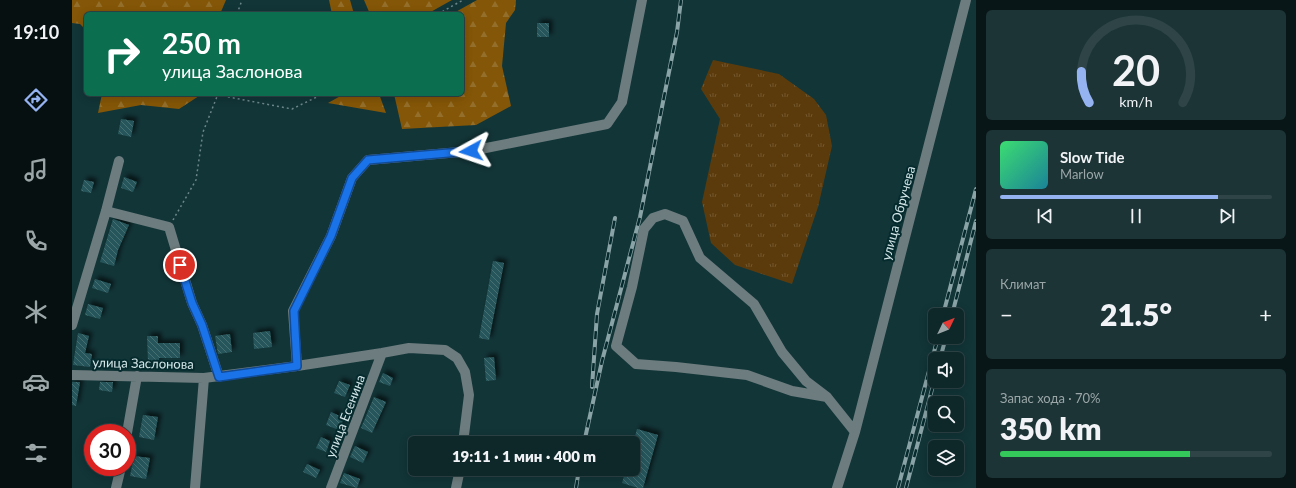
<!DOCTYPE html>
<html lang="ru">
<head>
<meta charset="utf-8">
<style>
	body { margin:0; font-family:Lato,sans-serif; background:#1c3436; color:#f1f3f6; height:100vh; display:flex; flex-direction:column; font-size:15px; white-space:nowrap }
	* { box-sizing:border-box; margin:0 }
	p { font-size:13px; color:#9ba6a8 }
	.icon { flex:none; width:22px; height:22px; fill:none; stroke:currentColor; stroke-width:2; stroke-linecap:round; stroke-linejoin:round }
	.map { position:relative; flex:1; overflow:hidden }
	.side { display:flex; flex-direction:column; gap:10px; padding:10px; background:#081617; width:320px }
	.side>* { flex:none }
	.hud { position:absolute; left:12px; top:12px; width:380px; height:84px; border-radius:6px; box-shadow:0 2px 10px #0003,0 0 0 1px #2e4447; background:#0b6e4f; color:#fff; overflow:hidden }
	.needle { width:26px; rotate:47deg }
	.controls { position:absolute; left:856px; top:308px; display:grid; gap:8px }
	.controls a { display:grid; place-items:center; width:36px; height:36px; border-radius:6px; background:#0e282a; box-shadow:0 2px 10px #0003,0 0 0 1px #2e4447; font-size:20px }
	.speed { position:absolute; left:12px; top:424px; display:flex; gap:8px; font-size:20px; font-weight:700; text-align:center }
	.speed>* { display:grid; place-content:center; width:52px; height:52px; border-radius:50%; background:#0e282a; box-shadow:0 2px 10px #0003,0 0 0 1px #2e4447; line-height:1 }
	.speed .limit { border:6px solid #d22; background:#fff; color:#111 }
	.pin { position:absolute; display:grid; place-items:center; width:34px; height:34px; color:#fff; margin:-17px; border:2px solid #fff; border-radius:50%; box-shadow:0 1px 4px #0007 }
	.me { position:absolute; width:44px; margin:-22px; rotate:265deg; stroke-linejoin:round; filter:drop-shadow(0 0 3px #0008) }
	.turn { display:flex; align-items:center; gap:14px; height:84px; padding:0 12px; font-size:18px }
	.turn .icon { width:52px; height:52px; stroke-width:2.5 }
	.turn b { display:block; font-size:28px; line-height:34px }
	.big { font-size:30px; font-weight:800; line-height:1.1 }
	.side .card { flex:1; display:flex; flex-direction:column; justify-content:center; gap:6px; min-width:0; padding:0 14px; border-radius:6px; background:#1c3436 }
	.side .dial { align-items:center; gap:0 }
	.dial svg { height:104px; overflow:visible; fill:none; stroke:#2e4447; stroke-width:7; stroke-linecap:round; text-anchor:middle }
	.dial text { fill:#f1f3f6; stroke:none }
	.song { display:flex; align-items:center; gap:12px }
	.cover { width:48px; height:48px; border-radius:6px; background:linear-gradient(135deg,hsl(140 70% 55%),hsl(190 70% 35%)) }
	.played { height:4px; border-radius:2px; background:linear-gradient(90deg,#95b2f1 80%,#2e4447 80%) }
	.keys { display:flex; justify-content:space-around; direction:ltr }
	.heat { display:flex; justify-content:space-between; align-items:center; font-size:22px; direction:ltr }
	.charge { height:6px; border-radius:3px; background:linear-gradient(90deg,#34c759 70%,#2e4447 0) }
	.trip { position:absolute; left:336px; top:436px; width:232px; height:40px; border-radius:6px; background:#0e282a; box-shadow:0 2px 10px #0003,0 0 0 1px #2e4447; font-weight:800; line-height:40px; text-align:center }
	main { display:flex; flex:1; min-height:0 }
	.menu { display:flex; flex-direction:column; width:72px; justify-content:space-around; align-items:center; background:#061011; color:#9ba6a8 }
	.menu .icon { width:28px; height:28px }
	.menu .on { color:#95b2f1 }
	.menu b { font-size:18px; color:#f1f3f6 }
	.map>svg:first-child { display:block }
	.grass { fill:url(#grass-tufts) }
	.forest { fill:url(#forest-firs) }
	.building { fill:url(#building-back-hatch); filter:url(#shadow) }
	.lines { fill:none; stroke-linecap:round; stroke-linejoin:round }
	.path { stroke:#6c878a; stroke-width:1.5; stroke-dasharray:2 3; stroke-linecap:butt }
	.minor { stroke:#6d7c7e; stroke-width:10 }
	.rail-casing { stroke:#8aa3a6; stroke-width:4 }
	.rail { stroke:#062b2e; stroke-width:2.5; stroke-dasharray:8; stroke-linecap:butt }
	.route-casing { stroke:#114b97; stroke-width:10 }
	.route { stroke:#1a73e8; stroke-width:7 }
	.labels { text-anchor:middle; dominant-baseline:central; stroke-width:4; stroke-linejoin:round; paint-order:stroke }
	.street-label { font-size:13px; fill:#d3e6e8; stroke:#062b2e }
</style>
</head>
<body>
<main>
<nav class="menu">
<b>19:10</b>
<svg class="icon on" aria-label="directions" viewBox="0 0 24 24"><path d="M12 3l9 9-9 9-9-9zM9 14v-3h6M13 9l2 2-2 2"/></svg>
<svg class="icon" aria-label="music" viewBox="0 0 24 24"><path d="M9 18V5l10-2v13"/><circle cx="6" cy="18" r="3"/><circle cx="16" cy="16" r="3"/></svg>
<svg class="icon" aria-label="phone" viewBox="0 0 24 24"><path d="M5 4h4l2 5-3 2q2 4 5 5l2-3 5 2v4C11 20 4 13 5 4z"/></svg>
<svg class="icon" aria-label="climate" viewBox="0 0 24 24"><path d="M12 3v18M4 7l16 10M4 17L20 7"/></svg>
<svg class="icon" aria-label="car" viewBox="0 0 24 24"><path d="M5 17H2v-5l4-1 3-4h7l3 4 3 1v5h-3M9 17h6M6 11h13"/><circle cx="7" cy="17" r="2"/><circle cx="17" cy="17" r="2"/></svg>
<svg class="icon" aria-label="filters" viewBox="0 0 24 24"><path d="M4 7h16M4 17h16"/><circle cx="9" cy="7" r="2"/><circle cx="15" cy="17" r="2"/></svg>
</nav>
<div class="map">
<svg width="904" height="488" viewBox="0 0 904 488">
	<defs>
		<pattern id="grass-tufts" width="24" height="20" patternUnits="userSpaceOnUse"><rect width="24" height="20" fill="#5b3b0b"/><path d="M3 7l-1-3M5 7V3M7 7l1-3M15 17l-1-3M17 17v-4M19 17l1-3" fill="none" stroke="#72572f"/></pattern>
		<pattern id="forest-firs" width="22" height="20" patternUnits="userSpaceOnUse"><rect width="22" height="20" fill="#845607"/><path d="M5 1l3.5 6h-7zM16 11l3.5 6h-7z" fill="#946e2b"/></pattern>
		<pattern id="building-back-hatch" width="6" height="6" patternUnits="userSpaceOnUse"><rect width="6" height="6" fill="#28575b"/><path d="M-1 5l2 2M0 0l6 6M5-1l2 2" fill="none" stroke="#466f73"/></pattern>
		<filter id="shadow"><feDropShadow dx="3.5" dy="-3.5" stdDeviation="2" flood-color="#0009"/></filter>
	</defs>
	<rect width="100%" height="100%" fill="#123538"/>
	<path class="grass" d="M641 60 707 74 742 99 754 115 760 146 746 207 720 284 663 265 639 243 630 202 648 119 629 89Z"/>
	<path class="forest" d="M0 0H154L148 14H14V30L8 24 0 23Z
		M257 0H278L282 14H260Z
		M292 0H380L355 14H298Z
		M405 0H444L443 10 434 23 430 66 439 106 404 125 330 129 322 94H390V14H380Z
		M30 94H130L107 109 69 105 26 113Z
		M272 94H307L314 113 256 103Z"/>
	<path class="building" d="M465 23H477V37H465Z
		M49 119 62 121 59 137 46 134Z
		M52 177 65 182 61 192 49 188Z
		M12 180 22 182 19 193 9 191Z
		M41 219 57 225 46 250 42 266 28 262Z
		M421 261 432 263 417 340 407 338Z
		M23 279 39 284 36 293 20 288Z
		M16 304 31 308 28 319 13 315Z
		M198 331 200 347 182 349 181 333Z
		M6 333 17 336 13 353 20 354 18 367 1 365Z
		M158 334 160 352 146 354 143 336Z
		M75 336H86V343H108V358H87V362H76Z
		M422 357 424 380 414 381 412 358Z
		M311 373 321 378 318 386 307 382Z
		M267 381 278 385 273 397 262 393Z
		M0 382H8L4 406 0 405Z
		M28 382H41L40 392 27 390Z
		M302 397 314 402 300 433 289 428Z
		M259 412 272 418 267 430 254 425Z
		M71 415 86 417 82 440 67 437Z
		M565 429 586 435 571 488H566L550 483 554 469H561V444Z
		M249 437 258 441 254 452 244 448Z
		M283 446 296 452 291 463 278 457Z
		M62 456 78 458 74 479 58 476Z
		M235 464 248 470 244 478 231 472Z
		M272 473 288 479 285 488 268 483Z"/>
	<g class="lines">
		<path class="path" d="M165 14 170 0
			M366 14 391 0
			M146 95 220 109 251 94
			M101 220 124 180 131 132 146 94"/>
		<path class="minor" d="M34 211 97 227 120 303 130 325 147 377
			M0 325 34 211 47 161
			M225 366 221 311 259 236 280 178 296 160 399 151 535 124 550 102 570 0
			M0 375 132 378 225 366 310 353 337 348 373 350 385 358 393 372 397 395 391 443
			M755 397 720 391 675 375 604 367 564 364 544 346 560 287 572 229 581 218 593 214 611 221 628 258 682 304 710 352 734 381 755 397 783 432
			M55 433 65 376
			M44 488 49 467
			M123 488 132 378
			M259 488 310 353
			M384 488 388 469
			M765 488 783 432 894 0"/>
		<g class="rail-casing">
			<path id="rail" d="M871 315 904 189
				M880 315 904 221
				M868 359 874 337
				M520 387 525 314 543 218
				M512 443 530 361 568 217 605 32 609 0
				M504 488 507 469
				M826 488 866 337
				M834 488 863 378"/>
		</g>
		<use href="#rail" class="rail"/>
	</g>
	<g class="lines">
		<g class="route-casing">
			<path id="route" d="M108 265 120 303 130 325 147 377 225 366 222 311 259 236 280 178 296 160 399 151"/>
		</g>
		<use href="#route" class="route"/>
	</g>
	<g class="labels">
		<g class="street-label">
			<text transform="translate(826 213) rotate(-75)">улица Обручева</text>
			<text transform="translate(71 363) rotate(1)">улица Заслонова</text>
			<text transform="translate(273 416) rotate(-69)">улица Есенина</text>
		</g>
	</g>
</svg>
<div class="controls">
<a><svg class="needle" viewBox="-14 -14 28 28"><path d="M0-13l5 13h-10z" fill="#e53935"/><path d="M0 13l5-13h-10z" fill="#9ba6a8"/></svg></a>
<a><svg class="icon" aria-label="sound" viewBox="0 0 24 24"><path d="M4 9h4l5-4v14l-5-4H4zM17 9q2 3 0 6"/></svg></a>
<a><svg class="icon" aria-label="search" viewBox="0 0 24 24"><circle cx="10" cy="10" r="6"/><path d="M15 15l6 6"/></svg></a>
<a><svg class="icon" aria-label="layers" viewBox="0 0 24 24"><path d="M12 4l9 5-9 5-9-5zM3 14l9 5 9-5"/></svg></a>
</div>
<div class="speed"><div class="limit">30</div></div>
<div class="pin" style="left:108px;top:265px;background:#d93025"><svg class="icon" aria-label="arrive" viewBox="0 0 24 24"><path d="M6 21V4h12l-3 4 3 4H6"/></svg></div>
<svg class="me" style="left:399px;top:151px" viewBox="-20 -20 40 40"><path d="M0-17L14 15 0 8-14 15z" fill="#1a73e8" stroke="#fff" stroke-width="4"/></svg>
<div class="trip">19:11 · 1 мин · 400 m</div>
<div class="hud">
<div class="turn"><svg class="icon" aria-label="right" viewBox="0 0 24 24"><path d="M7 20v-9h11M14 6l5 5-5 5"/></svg><div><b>250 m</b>улица Заслонова</div></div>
</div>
</div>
<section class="side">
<div class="card dial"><svg viewBox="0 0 100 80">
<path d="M14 69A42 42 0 1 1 86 69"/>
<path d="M14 69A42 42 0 0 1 8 45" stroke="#95b2f1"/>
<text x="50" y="56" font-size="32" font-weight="700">20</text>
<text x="50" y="72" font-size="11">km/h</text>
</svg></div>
<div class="card">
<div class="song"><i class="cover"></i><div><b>Slow Tide</b><p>Marlow</p></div></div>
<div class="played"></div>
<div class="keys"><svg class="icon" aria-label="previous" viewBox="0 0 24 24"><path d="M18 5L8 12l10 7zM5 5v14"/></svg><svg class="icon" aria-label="pause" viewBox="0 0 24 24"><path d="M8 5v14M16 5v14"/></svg><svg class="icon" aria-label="next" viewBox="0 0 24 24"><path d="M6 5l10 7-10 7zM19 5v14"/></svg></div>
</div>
<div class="card"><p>Климат</p>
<div class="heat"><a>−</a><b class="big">21.5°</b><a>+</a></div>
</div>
<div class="card"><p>Запас хода · 70%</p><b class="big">350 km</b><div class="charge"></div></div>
</section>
</main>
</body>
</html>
